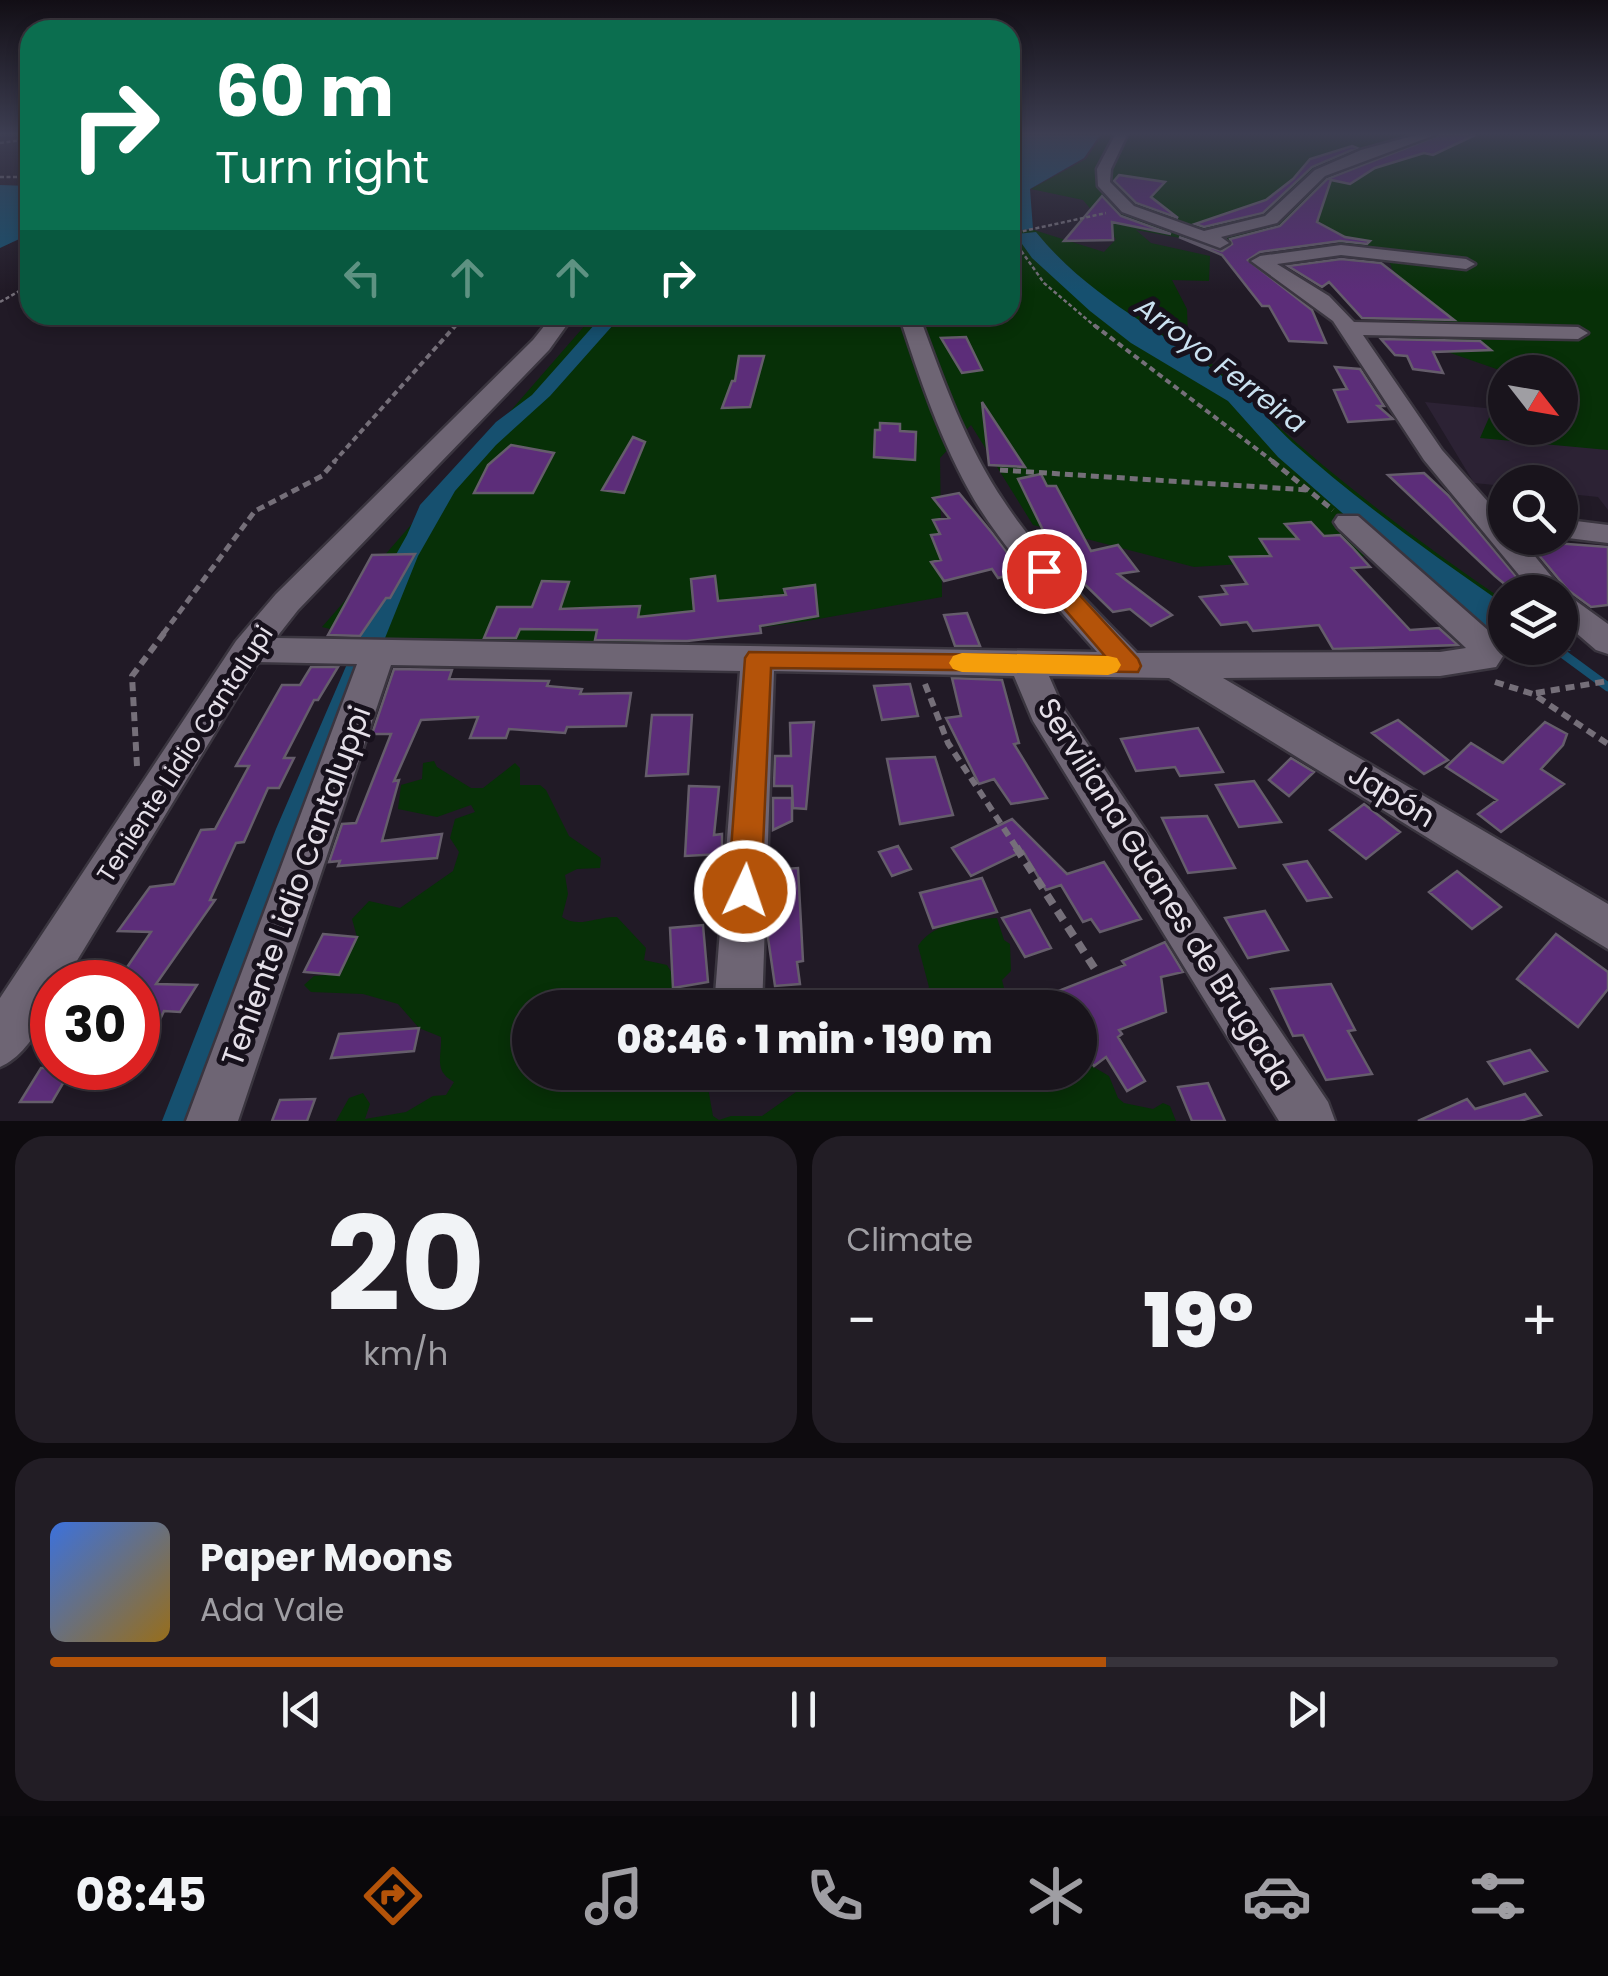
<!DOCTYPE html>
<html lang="en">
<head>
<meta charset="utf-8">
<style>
	body { margin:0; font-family:Poppins,sans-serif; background:#221d25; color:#f1f3f6; height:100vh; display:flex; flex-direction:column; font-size:38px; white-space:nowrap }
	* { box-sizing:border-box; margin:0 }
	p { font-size:32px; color:#9f9ea3 }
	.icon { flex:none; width:55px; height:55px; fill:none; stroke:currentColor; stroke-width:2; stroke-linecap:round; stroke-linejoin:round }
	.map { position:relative; height:1121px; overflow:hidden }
	.side { display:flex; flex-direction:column; gap:15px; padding:15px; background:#0e0b0f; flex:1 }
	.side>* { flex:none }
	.banner { position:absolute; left:20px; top:20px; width:1000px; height:305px; border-radius:30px; box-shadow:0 5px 15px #0003,0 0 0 2px #37333b; background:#0b6e4f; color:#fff; overflow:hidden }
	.needle { width:65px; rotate:121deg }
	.controls { position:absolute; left:1488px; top:355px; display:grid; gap:20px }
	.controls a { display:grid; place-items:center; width:90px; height:90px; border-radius:50%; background:#19141c; box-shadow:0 5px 15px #0003,0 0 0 2px #37333b; font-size:50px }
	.speed { position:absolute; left:30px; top:960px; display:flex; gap:20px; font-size:50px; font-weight:700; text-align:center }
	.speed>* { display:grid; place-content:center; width:130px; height:130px; border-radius:50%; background:#19141c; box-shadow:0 5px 15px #0003,0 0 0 2px #37333b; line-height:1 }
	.speed .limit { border:15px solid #d22; background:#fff; color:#111 }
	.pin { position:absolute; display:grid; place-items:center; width:85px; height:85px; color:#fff; margin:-42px; border:5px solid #fff; border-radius:50%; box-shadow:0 2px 10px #0007 }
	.me { position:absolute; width:110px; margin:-55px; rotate:3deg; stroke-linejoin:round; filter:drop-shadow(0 0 8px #0008) }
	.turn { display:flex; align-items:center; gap:35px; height:210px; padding:0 30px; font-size:45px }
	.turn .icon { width:130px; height:130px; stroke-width:2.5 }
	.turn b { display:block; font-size:70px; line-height:85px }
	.lanes { display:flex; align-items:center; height:95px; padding:0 30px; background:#0003; justify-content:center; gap:50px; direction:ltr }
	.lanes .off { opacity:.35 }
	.big { font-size:75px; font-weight:800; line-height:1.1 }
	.side .tile { flex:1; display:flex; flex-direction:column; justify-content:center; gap:15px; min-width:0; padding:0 35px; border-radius:30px; background:#221d25 }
	.side .dial { align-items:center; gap:0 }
	.dial b { font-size:130px; line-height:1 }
	.song { display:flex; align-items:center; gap:30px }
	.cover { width:120px; height:120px; border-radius:15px; background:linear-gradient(135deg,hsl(220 70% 55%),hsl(40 70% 35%)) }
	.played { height:10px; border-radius:5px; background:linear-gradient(90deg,#b45309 70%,#37333b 70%) }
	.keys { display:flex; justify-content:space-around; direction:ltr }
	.heat { display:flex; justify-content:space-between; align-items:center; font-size:55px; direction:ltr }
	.side .tiles { flex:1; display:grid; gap:15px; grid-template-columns:1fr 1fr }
	.tile:last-child { grid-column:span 2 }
	.trip { position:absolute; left:512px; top:990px; width:585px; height:100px; border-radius:50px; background:#19141c; box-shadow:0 5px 15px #0003,0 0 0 2px #37333b; font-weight:800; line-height:100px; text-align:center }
	.tabs { display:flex; height:160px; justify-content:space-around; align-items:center; background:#0a080b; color:#9f9ea3 }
	.tabs .icon { width:70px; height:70px }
	.tabs .on { color:#b45309 }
	.tabs b { font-size:45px; color:#f1f3f6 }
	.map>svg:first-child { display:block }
	.built { fill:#2c2234 }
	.green { fill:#073007 }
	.water { fill:#16506f }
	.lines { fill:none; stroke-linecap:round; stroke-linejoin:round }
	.stream { stroke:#16506f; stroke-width:9 }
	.building { fill:#5c2d79; stroke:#655d6b; stroke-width:2.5 }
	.minor-casing { stroke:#3a353f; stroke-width:5 }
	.path-far4 { stroke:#756f79; stroke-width:2.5; stroke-dasharray:4 2.5; stroke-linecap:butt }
	.path-far3 { stroke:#756f79; stroke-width:4; stroke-dasharray:6 4; stroke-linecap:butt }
	.path-far2 { stroke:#756f79; stroke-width:5; stroke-dasharray:8 5; stroke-linecap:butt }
	.path-far1 { stroke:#756f79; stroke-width:6; stroke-dasharray:9 6; stroke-linecap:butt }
	.path { stroke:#756f79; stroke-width:8; stroke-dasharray:11 8; stroke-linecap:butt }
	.minor { fill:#6e6574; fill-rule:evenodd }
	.route { fill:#b45309; stroke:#753606; stroke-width:2.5 }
	.slow { fill:#f59e0b }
	.labels { text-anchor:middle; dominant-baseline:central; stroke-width:10; stroke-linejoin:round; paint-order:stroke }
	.street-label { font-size:25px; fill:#e5e0e9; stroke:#17111c }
	.water-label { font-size:28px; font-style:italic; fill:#cae1f0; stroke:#17111c }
	.near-street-label { font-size:30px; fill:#e5e0e9; stroke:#17111c }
</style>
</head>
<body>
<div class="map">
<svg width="1608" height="1121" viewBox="0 0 1608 1121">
	<rect width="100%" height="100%" fill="#211a26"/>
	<path class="built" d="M1608 393V510L1598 497 1560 493V482H1505V486L1474 483 1425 402 1505 410V428H1560Z"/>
	<path class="green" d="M1102 135H1413L1312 169 1336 172 1440 135H1608V450L1480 438 1505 381V428H1560V372H1505L1393 333 1431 308 1392 269 1387 255 1313 236 1213 244 1136 230 1151 243 1210 256 1209 281 1172 280 1187 309 1188 339C1282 439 1392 524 1505 601V637L1368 556 1194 567 1033 525 971 425 940 458 942 597 807 621 484 666 322 627 594 315H1010V231L1034 230 1104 252 1116 239 1083 200 1031 189 1086 159Z
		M434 761 437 767 471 788H483L515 763 520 768V785H540L546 790 569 836 601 858 600 868 577 869 565 875 568 894 562 917C579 929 597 916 617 917L646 948 644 960 667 965 673 975V988L657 997H644L635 1007 530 1008V1072L715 1073 708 1088 713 1116 719 1120 731 1116H762L796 1092 794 1078 802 1073 1013 1072 1022 1077 1031 1073 1080 1072V1059L1109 1076 1118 1098 1124 1103 1153 1109 1163 1103 1170 1106 1176 1121H336L349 1098 363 1093 370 1104 365 1119 406 1112 433 1096 446 1095 454 1082C433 1071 442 1057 441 1037L419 1028 398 1004 363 994 311 992 304 985 314 976 339 974 357 937 352 919 369 901 400 908 453 871 459 852 450 838 455 819 475 812 471 805 437 817 398 809 401 785 422 779 423 763Z
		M997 918 1004 940 1010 944 1011 971 1002 980 1005 992 975 1001 970 1007H901L913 990 926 992 929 987 918 946C934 921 971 920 997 918Z"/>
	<path class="water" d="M1010 135H1100L1084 158 1030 189 1033 229 1010 231Z
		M0 185 30 186V234L0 248Z
		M1036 232C1093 302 1165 331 1234 385 1255 402 1273 425 1293 443 1359 502 1433 555 1505 605V648H1560V643L1571 651 1504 654 1278 457 1228 401 1131 343 1090 311 1032 258 1015 234Z
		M603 315H622L550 396 496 445 455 491 418 556 385 638H349L407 535 420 505 496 422 532 395Z
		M350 657 368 659 199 1121H162L276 829Z"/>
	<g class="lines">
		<path class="stream" d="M1555 648 1608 687"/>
	</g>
	<path class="building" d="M1439 135H1475L1433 155 1424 153 1375 168 1350 184 1331 180 1317 222 1345 237 1370 241 1367 244 1340 241 1260 252 1248 260 1312 310 1326 343 1289 341 1269 306H1262L1222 255 1179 237 1222 251 1232 244 1230 239 1280 226 1327 179Z
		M1352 146 1357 148 1312 167 1263 213 1204 227 1195 224 1266 200 1293 179 1310 159Z
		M1119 175 1165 182 1151 197 1178 218 1136 203 1114 181Z
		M1102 196 1121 216 1171 234 1112 222 1113 240 1064 241Z
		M1341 259 1381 263 1454 320 1362 318 1329 282 1322 287 1288 266Z
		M966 337 982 370 962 373 941 338Z
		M1381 339 1480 341 1491 350 1433 352 1443 373 1413 369 1407 356 1395 355Z
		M739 356H764L750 407 722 408 732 381H735Z
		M1335 367 1360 369 1384 406H1378L1393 419 1348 422 1334 390 1347 389Z
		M982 402 1025 467 989 465Z
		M880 423 900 424V431L916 432 915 460 874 457 875 430H880Z
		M633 437 645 442 624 493 602 490Z
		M511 445 554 453 533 493H474L488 465Z
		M1424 473 1448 495 1529 592H1514L1495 576 1388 475Z
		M1041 474 1047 486H1056L1091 551 1118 545 1138 571 1118 574 1172 615 1151 626 1130 609 1113 612 1068 568 1062 569 1018 479Z
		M959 493 993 534 1022 572 998 578 992 569 944 581 931 562 941 560 931 535 940 534 933 520 949 518 933 498Z
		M1311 522 1324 536 1340 535 1352 547 1370 567 1352 568 1410 630 1439 628 1458 645 1333 649 1319 625 1253 631 1247 622 1221 625 1200 597 1227 594 1222 586 1247 584 1230 557 1271 556 1260 539H1298L1285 524Z
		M1527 541 1608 547V605L1591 607 1568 590Z
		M415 554 390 598H386L360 636 328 635 372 555Z
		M715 576 718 601 786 595 784 589 815 585 818 616 760 626 761 633 687 641 595 640 597 630 520 629 516 638H484L497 607H532L542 581 569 582 560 609 640 606 638 617 694 611 691 579Z
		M967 613 980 646H955L944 615Z
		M311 667H338L318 700H314L284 758H294L279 788H268L244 842 236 843 210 900H215L156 984 197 985 180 1012 164 1011 138 1066V982H117L151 932 118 931 150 887 174 884 201 830 215 829 249 766H236L282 685H300Z
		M394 669 452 670 449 679 549 681 547 686 582 689 580 694 631 693 626 726 567 727 565 733 509 729 506 738H470L478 717 421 720 394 781 399 780 382 841 442 834 437 858 338 866 340 861 329 862 342 824 356 823 391 734H372Z
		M952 678 1002 680 1019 743 1014 744 1047 798 1011 804 994 779 979 784 946 718 961 716Z
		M910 684 918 716 882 720 874 686Z
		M652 715H692L688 774 646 776Z
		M1398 720 1448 760 1424 774 1372 733Z
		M814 722 806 809 793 808 792 786H774L775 756H791L790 723Z
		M1545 722 1567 734 1563 745 1541 769 1564 784 1501 832 1478 814 1497 800 1446 767 1471 743 1503 763Z
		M1198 728 1223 772 1180 776 1175 767 1136 771 1121 739Z
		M935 757 953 815 900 824 887 759Z
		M1291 758 1314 772 1289 796 1269 780Z
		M1254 781 1281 822 1239 827 1216 785Z
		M689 786 719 787 714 835 722 834V854L685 856Z
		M773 798H792V821L773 830Z
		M1364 804 1400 832 1366 859 1330 830Z
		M1207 816 1235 868 1188 873 1162 818Z
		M1012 819 1067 874 1104 862 1141 919 1100 932 1091 919 1083 922 1061 885 1046 890 1023 851 971 876 952 848Z
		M898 846 911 869 892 876 879 852Z
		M1307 861 1331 897 1307 901 1284 865Z
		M798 868 803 961 797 962 800 984 775 986 768 938 771 870Z
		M1457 871 1501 907 1472 929 1429 892Z
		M982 878 997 912 933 928 920 893Z
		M1030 910 1051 948 1025 957 1002 918Z
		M1265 911 1288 950 1248 958 1225 918Z
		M703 925 708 982 673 988 670 928Z
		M323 934 357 937 339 975 304 972Z
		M1556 934 1608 972V989L1578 1027 1517 979Z
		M1165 942 1183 972 1161 977 1166 1012 1119 1030 1122 1034 1118 1037 1145 1081 1127 1091 1106 1057 1094 1066 1080 1048V1008H1015L1125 965 1122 961Z
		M1331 984 1355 1030 1348 1031 1372 1074 1326 1080 1303 1035 1293 1036 1271 989Z
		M419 1028 414 1051 331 1058 339 1034Z
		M1530 1050 1547 1071 1504 1084 1488 1062Z
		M41 1068H72L52 1102H20Z
		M1208 1083 1225 1121H1192L1178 1087Z
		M1525 1094 1541 1115 1520 1121H1418L1467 1099 1475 1109Z
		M315 1099 307 1121H272L280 1100Z"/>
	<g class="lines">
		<g class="minor-casing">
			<path id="minor" d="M1115 135H1127L1111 169 1110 182 1134 206 1204 231 1265 216 1315 170 1361 150 1416 135H1435L1325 176 1277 223 1221 237 1229 243 1220 248 1122 212 1098 186 1097 169Z
				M1341 245 1466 259 1475 264 1466 269 1341 255 1277 264 1329 296 1354 322 1578 327 1588 333 1578 339 1363 335 1442 450 1505 521V538H1520L1565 593 1608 624V654L1596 650 1560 619V592H1533L1424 460 1333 321 1251 261 1260 256Z
				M553 315H574L549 350 298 610 276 638 1097 652C1054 604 1009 556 975 501 941 443 920 379 899 315H919C943 380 966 446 1005 503 1042 559 1091 605 1137 653L1440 652 1466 648 1338 528 1334 522 1338 516H1358L1498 639 1505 653 1496 667 1440 676 1223 678 1608 904V949L1169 678 1049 676 1062 706 1328 1102 1335 1121H1279L1033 721 1014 676 774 671 762 1008H714L740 671 391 665 238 1121H186L357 664 258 662 64 982H52C52 1013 28 1055 0 1067V998L236 641 276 594 533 340Z
				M1560 519 1608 525V543L1560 537Z"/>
		</g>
		<path class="path-far4" d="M0 143 30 139
			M0 177H30
			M1010 234 1106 213
			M1010 235 1044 283 1097 328
			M0 302 30 285
			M453 328 465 315"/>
		<path class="path-far3" d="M1094 325 1275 463
			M333 463 456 325"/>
		<path class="path-far2" d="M1272 461 1333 510
			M1000 470 1308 490
			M163 634 255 511 322 476 335 461"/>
		<path class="path-far1" d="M1495 682 1533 694 1608 744
			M925 684 948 743 1018 850
			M1536 693 1608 681
			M137 766 132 676 165 632"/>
		<path class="path" d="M1016 847 1097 972"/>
		<use href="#minor" class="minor"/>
	</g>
	<linearGradient id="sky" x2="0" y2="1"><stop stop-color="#120e15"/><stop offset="0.46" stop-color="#3d3e52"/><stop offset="1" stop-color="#3d3e52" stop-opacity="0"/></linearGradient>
	<rect width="1608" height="291" fill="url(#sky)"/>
	<path class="route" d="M1044 563 1052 565 1138 659 1141 666 1138 672 771 668 761 891 756 902 745 906 733 902 728 891 745 658 749 652 1105 656 1036 576 1032 571Z"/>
	<path class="slow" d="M962 653 1108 656 1117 658 1121 665 1117 672 1108 675 962 672 953 669 949 663 953 656Z"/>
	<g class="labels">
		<g class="street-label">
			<text transform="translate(185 754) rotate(-57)">Teniente Lidio Cantalupi</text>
		</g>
		<g class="water-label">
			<text transform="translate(1221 365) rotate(37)">Arroyo Ferreira</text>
		</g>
		<g class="near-street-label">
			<text transform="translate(1392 795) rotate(31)">Japón</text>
			<text transform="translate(296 886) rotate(-70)">Teniente Lidio Cantaluppi</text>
			<text transform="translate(1166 894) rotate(58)">Serviliana Guanes de Brugada</text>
		</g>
	</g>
</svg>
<div class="controls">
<a><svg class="needle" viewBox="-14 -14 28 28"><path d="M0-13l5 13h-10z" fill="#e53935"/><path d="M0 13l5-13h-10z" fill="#9f9ea3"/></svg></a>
<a><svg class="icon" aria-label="search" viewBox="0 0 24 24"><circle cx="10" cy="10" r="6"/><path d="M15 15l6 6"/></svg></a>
<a><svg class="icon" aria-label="layers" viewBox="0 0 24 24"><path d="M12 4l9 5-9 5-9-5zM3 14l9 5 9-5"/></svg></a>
</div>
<div class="speed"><div class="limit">30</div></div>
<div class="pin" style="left:1044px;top:571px;background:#d93025"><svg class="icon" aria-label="arrive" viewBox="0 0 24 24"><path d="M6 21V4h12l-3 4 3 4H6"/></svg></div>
<svg class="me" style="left:745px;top:891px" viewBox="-20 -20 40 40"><circle r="17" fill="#b45309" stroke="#fff" stroke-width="3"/><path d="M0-11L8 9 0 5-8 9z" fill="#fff"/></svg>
<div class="trip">08:46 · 1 min · 190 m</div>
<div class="banner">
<div class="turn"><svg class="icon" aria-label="right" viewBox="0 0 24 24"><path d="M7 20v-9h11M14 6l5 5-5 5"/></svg><div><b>60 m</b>Turn right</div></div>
<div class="lanes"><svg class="icon off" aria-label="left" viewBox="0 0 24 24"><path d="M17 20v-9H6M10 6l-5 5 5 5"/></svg><svg class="icon off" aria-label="ahead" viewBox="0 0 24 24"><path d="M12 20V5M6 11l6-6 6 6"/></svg><svg class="icon off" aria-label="ahead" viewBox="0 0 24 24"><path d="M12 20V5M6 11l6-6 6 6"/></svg><svg class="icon" aria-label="right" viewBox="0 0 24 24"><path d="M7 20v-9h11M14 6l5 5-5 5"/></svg></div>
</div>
</div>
<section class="side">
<div class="tiles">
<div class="tile dial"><b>20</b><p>km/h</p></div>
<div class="tile"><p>Climate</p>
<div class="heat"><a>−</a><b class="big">19°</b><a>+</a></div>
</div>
<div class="tile">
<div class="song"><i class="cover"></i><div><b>Paper Moons</b><p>Ada Vale</p></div></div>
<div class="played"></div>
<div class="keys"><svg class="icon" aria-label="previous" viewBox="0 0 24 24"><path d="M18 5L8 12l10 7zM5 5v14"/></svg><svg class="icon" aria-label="pause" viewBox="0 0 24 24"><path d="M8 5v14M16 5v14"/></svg><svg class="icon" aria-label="next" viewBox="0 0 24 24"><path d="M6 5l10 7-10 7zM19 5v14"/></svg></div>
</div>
</div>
</section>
<nav class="tabs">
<b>08:45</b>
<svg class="icon on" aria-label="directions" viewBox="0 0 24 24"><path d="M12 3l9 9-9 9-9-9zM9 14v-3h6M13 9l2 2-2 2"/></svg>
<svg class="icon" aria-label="music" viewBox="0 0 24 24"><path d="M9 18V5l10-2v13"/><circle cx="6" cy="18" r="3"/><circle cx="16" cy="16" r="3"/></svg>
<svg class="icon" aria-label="phone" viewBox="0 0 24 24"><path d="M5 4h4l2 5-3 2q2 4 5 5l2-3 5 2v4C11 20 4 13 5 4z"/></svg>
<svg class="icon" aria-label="climate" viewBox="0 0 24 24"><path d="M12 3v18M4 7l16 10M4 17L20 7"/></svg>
<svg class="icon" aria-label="car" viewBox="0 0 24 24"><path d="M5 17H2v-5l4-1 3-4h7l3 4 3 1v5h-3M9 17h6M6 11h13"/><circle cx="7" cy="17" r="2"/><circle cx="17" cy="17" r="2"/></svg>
<svg class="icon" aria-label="filters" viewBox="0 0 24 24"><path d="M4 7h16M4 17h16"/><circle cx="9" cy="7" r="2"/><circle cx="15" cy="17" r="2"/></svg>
</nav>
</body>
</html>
